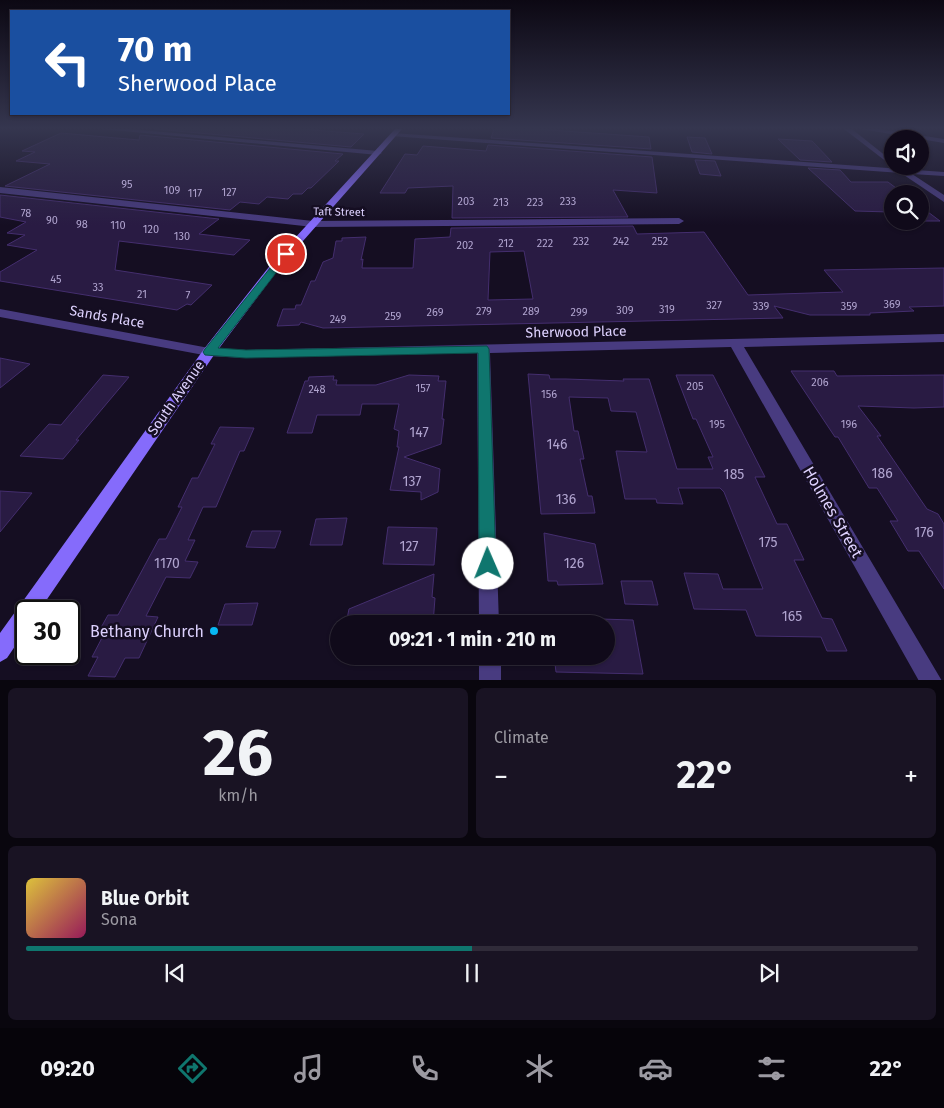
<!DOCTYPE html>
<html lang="en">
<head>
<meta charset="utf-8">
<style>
	body { margin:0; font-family:"Fira Sans",sans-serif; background:#191323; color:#f1f3f6; height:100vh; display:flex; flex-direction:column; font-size:19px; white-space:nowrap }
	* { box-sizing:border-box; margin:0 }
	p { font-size:16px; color:#9c9aa2 }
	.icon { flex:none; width:28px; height:28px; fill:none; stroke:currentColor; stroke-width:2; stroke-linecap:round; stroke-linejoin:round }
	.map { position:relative; height:680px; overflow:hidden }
	.side { display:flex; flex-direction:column; gap:8px; padding:8px; background:#09060e; flex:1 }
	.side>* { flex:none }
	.top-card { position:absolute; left:10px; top:10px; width:500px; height:105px; border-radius:0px; box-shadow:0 1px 4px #0004,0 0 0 1px #302b39; background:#1a4fa0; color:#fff; overflow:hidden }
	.buttons { position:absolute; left:884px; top:130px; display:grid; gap:10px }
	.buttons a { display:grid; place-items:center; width:45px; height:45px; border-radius:50%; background:#100a1a; box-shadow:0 1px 4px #0004,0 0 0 1px #302b39; font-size:25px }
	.speed { position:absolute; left:15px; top:600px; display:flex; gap:10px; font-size:25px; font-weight:700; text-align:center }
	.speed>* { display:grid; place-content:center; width:65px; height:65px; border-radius:50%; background:#100a1a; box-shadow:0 1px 4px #0004,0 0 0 1px #302b39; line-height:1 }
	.speed .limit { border:2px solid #111; border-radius:8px; background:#fff; color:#111 }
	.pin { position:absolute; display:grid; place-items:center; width:42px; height:42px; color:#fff; margin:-21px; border:2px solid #fff; border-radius:50%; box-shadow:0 1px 5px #0007 }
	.me { position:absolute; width:55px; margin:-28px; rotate:359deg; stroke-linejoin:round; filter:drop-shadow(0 0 4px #0008) }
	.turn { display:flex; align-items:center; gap:18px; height:105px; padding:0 25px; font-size:22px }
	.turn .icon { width:65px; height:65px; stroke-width:2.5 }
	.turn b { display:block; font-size:35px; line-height:42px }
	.big { font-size:38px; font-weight:700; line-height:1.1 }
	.side .card { flex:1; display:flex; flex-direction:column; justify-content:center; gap:8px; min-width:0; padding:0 18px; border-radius:8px; background:#191323 }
	.side .dial { align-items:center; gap:0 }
	.dial b { font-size:65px; line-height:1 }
	.song { display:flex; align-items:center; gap:15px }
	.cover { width:60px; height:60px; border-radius:8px; background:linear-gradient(135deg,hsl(50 70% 55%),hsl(330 70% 35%)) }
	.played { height:5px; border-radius:2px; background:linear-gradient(90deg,#0f766e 50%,#302b39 50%) }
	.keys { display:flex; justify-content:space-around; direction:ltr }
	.heat { display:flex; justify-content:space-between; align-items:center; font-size:28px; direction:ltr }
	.side .tiles { flex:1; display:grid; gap:8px; grid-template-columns:1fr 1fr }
	.card:last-child { grid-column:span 2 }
	.trip { position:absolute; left:330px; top:615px; width:285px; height:50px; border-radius:25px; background:#100a1a; box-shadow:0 1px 4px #0004,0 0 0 1px #302b39; font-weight:700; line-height:50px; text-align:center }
	.tabs { display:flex; height:80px; justify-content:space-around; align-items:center; background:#06040a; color:#9c9aa2 }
	.tabs .icon { width:35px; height:35px }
	.tabs .selected { color:#0f766e }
	.tabs b { font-size:22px; color:#f1f3f6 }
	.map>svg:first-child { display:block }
	.building { fill:#291b43; stroke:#442e6e; fill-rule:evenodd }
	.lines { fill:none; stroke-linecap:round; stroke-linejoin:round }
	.street { fill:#483b80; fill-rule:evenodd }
	.secondary { fill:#856bfb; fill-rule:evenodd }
	.route { fill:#0f766e; stroke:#0a4d48 }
	.poi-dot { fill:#07b8f4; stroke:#150e22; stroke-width:2 }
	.labels { text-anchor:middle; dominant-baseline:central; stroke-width:5; stroke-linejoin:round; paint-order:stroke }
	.number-label { font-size:11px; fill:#b0a4cf }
	.far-street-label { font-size:11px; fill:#ddd1fe; stroke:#150e22 }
	.street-label { font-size:14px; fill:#ddd1fe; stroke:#150e22 }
	.near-number-label { font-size:14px; fill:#b0a4cf }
	.near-street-label { font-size:16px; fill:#ddd1fe; stroke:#150e22 }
	.near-poi-label { font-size:16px; fill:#ddd1fe; stroke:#150e22; text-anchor:end }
</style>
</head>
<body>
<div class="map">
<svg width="944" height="681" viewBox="0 0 944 681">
	<rect width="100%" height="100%" fill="#150e22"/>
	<path class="building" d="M155 129H301L364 134 351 147Z
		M494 129H536L649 137 651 149 491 138Z
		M61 133 139 140 140 135 343 154 335 161H339L311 188H308L302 194H293L288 199 267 197 259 204 240 202 230 210 5 186 50 164 16 161 35 152 22 151Z
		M687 137 705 138 712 154 692 152Z
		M778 139 812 141 832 162 800 160Z
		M488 145 652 157 657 193 613 190 628 217 452 218 453 186 408 188 405 193H380L405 154 417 155 423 146 486 151Z
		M695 160 715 161 721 176 700 174Z
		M808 168 840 170 851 182H888L904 194H892V214L890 212 855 211Z
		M0 195 219 219 199 234 250 240 234 255 119 241 115 270 212 285 191 305 187 304 177 310 0 281V272L37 250 7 245 25 235 7 233 26 222 0 217Z
		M920 206 940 221H920Z
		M633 226 637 234 704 232 748 295 843 292 824 270 944 268V306L909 307 914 311 870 313V315H810L774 306 783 318 323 328 301 322 299 325 277 326 283 309H295L296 305H301L311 281H315L323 262 333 258 336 241H342V238L366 237 361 260 363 259 362 268H413L415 239 450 237 451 228ZM524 251 533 299 488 300 490 252Z
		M0 358 30 364 0 388Z
		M791 371H834L837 376 944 375V407L914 408 858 406 881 436H877L927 509 938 514 944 524V589L919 551H908L890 521H898L877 488H869L838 437H835Z
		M528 374 549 375 550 379H566L624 381 623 379H649L677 469H713L708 457H713L696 419H693L676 375H713L765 477H755L777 524H787L804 560H794L822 618 832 619 847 651H827L821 637 756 636 746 610 694 609 684 573 718 574 723 589H763L724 492 720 488H678L683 504 657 503 656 499H625L616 451 647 452 636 412 611 411 608 398 569 397 574 431H578L584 459H580L588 496H592L595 513 541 514Z
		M103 375 129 377 76 440H79L63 459 20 456 49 424 61 425Z
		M409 375 439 376 438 381H446L442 419H444L441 444 404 457 440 469 438 492 421 500V492L390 490 399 447H397L399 431 394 429 399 404H362L360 415H317L312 433H287L305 381H308L309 377 334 376 333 380H337L336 385H376Z
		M220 427 254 428 244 451H240L216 507H203L188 540H195L185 561 198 562 190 578 166 577 146 616 158 617 139 658H125L115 677 88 676 98 657H92L104 634 98 633 108 615H118L159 539H166L182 507H178L192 478H198L215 444H211Z
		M0 491 32 493 0 532Z
		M347 518 342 545H310L316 519Z
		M388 527 437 528 434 565 383 564Z
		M252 531H281L275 548 246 547Z
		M544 533 595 544 603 584 558 585 557 581H548Z
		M434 574 432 597 435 598 433 624H346L349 609Z
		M621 581H652L658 605 625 604Z
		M258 603 252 625H218L225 604Z
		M601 619 633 620 643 674 556 672 554 656H606V624H552V620L597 622Z"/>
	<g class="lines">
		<path class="street" d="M101 129H130L378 151 382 153 378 155Z
			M844 129H852L892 161V166Z
			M861 129H879L944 139V143Z
			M393 133 944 172V176L912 174 944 195V202L901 173 391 136V134Z
			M0 187 313 221 679 218 684 221 679 224 313 227 0 193Z
			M0 309 209 348 246 350 944 334V342L744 347 942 681H919L731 347 490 353 499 624H479L477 353 246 358 209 356 0 317Z
			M479 656H501V681H479Z"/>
		<path class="secondary" d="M395 129H402L280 267 214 355 39 611H26V630L7 658 0 662V633L204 349 272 263Z"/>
	</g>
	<linearGradient id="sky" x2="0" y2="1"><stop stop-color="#0c0813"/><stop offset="0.57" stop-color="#35364f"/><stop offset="1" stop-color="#35364f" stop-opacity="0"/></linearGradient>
	<rect width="944" height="225" fill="url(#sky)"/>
	<path class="route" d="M286 251 289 252V256L218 348 246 350 487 346 489 349 496 564 494 570 488 572 482 570 479 564 478 353 246 358 205 355 203 352 205 349 283 252Z"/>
	<circle class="poi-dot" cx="214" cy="631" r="5"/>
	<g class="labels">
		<g class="number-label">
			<text x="127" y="184">95</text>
			<text x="172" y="190">109</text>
			<text x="229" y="192">127</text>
			<text x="195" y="193">117</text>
			<text x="466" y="201">203</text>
			<text x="568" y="201">233</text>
			<text x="501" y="202">213</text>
			<text x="535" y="202">223</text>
			<text x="26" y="213">78</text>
			<text x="52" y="220">90</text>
			<text x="82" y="224">98</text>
			<text x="118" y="225">110</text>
			<text x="151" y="229">120</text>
			<text x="182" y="236">130</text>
			<text x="581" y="241">232</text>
			<text x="621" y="241">242</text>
			<text x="660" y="241">252</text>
			<text x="506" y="243">212</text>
			<text x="545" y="243">222</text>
			<text x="465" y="245">202</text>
			<text x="56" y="279">45</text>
			<text x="98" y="287">33</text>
			<text x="142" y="294">21</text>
			<text x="188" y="295">7</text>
			<text x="892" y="304">369</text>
			<text x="714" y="305">327</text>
			<text x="761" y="306">339</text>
			<text x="849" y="306">359</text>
			<text x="667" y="309">319</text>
			<text x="625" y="310">309</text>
			<text x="484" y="311">279</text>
			<text x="531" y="311">289</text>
			<text x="435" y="312">269</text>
			<text x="579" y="312">299</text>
			<text x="393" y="316">259</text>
			<text x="338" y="319">249</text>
			<text x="820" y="382">206</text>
			<text x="695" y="386">205</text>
			<text x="423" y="388">157</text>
			<text x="317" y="389">248</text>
			<text x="549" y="394">156</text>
			<text x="717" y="424">195</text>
			<text x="849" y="424">196</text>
		</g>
		<g class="far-street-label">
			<text transform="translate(339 212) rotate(1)">Taft Street</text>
		</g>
		<g class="street-label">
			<text transform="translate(107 317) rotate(10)">Sands Place</text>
			<text transform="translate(576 332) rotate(-1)">Sherwood Place</text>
			<text transform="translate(176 398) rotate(-55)">South Avenue</text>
		</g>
		<g class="near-number-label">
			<text x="419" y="432">147</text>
			<text x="557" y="444">146</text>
			<text x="882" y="473">186</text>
			<text x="734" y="474">185</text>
			<text x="412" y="481">137</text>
			<text x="566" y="499">136</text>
			<text x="924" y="532">176</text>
			<text x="768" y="542">175</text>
			<text x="409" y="546">127</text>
			<text x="167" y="563">1170</text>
			<text x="574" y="563">126</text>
			<text x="792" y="616">165</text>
		</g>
		<g class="near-street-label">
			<text transform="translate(833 512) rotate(60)">Holmes Street</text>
		</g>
		<g class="near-poi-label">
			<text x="204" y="631">Bethany Church</text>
		</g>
	</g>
</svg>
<div class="buttons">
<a><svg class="icon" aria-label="sound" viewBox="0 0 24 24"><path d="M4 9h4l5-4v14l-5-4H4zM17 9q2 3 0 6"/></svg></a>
<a><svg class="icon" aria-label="search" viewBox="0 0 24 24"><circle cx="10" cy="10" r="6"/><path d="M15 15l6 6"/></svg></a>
</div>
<div class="speed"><div class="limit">30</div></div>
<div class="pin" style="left:286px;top:254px;background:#d93025"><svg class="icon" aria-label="arrive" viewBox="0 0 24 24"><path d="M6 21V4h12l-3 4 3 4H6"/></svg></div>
<svg class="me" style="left:488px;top:564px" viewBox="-20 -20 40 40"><circle r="19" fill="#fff"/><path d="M0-13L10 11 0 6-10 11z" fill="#0f766e"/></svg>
<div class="trip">09:21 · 1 min · 210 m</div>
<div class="top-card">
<div class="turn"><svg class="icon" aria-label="left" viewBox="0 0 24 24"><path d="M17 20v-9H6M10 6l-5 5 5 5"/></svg><div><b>70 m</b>Sherwood Place</div></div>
</div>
</div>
<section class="side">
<div class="tiles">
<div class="card dial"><b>26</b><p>km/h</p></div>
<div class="card"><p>Climate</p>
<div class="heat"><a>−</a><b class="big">22°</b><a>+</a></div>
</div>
<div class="card">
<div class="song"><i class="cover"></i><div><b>Blue Orbit</b><p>Sona</p></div></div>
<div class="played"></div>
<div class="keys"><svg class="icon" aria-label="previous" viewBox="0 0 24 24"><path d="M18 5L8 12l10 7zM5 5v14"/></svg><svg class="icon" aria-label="pause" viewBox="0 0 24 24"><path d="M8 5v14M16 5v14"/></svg><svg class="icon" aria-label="next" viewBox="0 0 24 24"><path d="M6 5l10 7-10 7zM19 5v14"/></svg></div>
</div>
</div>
</section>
<nav class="tabs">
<b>09:20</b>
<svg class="icon selected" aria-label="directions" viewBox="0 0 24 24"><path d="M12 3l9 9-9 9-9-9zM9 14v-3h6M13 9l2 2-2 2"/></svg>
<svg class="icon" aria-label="music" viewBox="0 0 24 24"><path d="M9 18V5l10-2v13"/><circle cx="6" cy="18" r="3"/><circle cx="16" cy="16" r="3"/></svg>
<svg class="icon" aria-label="phone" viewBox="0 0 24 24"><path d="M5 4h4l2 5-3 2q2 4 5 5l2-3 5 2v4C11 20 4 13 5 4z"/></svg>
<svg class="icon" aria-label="climate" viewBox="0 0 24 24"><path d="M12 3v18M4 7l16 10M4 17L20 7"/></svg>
<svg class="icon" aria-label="car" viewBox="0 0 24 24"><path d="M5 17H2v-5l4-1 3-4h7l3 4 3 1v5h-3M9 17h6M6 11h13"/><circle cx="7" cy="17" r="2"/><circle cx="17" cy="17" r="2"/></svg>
<svg class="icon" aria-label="filters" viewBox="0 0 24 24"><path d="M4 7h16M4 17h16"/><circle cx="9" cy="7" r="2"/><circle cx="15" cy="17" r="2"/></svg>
<b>22°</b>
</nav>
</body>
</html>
